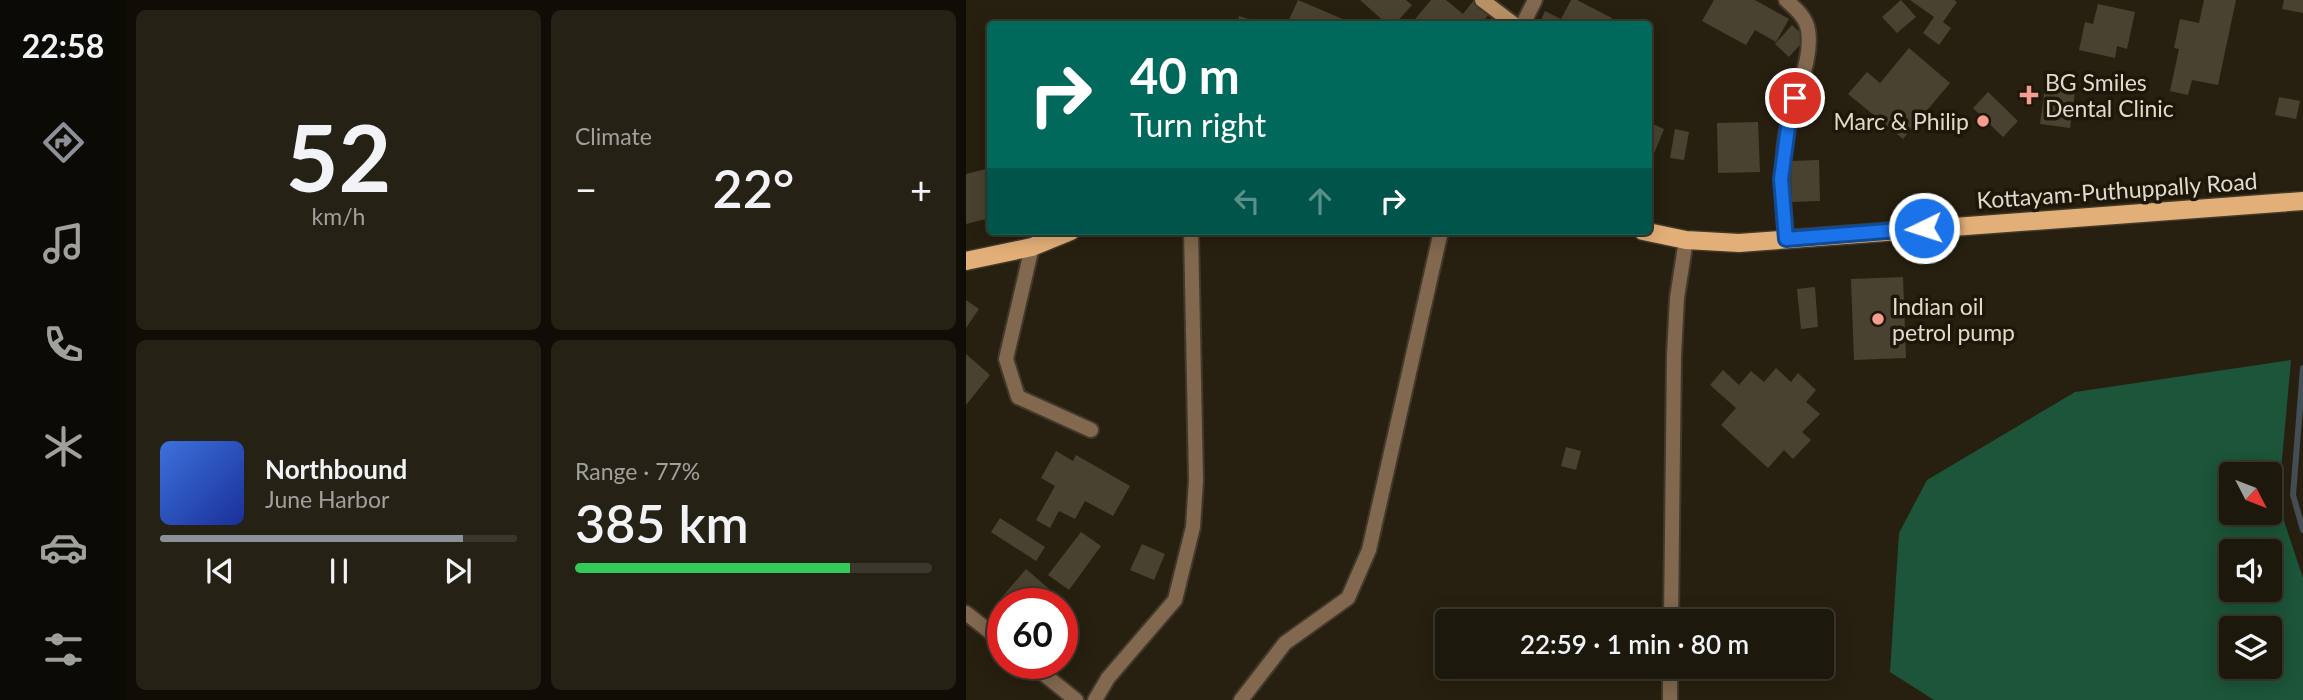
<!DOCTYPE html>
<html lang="en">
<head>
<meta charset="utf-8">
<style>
	body { margin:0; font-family:Lato,sans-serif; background:#252115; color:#f1f3f6; height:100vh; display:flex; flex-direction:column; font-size:26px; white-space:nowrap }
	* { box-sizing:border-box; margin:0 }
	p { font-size:23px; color:#a0a09d }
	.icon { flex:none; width:38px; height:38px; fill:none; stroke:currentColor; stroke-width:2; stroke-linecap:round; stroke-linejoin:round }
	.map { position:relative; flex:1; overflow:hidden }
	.details { display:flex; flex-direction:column; gap:10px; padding:10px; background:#100d07; width:840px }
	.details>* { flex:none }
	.top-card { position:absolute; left:21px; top:21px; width:665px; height:214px; border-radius:7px; box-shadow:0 4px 18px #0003,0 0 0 2px #3b372d; background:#00695c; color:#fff; overflow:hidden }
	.needle { width:46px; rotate:132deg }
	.tools { position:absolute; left:1253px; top:462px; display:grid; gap:14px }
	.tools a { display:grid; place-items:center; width:63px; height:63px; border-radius:7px; background:#1d180c; box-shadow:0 4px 18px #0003,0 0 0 2px #3b372d; font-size:35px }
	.speed { position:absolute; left:21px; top:588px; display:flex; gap:14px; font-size:35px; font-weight:700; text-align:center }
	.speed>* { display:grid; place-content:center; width:91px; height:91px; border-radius:50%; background:#1d180c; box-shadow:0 4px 18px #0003,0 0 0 2px #3b372d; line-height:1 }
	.speed .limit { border:10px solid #d22; background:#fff; color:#111 }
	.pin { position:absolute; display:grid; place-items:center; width:60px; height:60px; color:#fff; margin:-30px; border:4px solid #fff; border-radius:50%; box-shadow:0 2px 7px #0007 }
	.me { position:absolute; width:77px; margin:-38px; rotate:266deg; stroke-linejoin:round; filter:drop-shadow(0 0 5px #0008) }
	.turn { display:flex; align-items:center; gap:24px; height:147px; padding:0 28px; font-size:32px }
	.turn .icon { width:91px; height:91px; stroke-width:2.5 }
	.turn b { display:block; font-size:49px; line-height:60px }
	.lanes { display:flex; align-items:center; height:66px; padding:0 28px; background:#0003; justify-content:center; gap:35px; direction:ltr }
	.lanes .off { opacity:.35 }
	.big { font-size:52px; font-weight:600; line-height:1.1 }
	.details .tile { flex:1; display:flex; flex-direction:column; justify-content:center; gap:10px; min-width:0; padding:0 24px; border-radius:10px; background:#252115 }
	.details .dial { align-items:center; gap:0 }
	.dial b { font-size:91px; line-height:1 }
	.song { display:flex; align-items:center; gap:21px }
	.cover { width:84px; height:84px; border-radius:10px; background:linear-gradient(135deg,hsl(220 70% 55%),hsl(230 70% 35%)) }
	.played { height:7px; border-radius:4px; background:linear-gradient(90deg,#8c9099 85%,#3b372d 85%) }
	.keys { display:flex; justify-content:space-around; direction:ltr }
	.heat { display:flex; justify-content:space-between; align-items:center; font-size:38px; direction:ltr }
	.charge { height:10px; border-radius:5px; background:linear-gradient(90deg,#34c759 77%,#3b372d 0) }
	.details .tiles { flex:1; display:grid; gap:10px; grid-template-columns:repeat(2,1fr) }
	.trip { position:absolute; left:469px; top:609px; width:399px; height:70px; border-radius:7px; background:#1d180c; box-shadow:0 4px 18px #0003,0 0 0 2px #3b372d; font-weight:600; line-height:70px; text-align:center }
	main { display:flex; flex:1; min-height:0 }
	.tabs { display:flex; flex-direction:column; width:126px; justify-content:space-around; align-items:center; background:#0c0a05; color:#a0a09d }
	.tabs .icon { width:49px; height:49px }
	.tabs .current { color:#8c9099 }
	.tabs b { font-size:32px; color:#f1f3f6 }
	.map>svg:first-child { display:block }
	.green { fill:#1c5539; fill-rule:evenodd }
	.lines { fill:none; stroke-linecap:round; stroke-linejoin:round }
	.stream { stroke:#434e57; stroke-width:6 }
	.building { fill:#494230 }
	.street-casing { stroke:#413a2b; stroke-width:18 }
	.secondary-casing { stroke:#413a2b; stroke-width:18 }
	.primary-casing { stroke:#413a2b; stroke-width:21 }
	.street { stroke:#81684e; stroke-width:14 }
	.secondary { stroke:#b89066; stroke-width:14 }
	.primary { stroke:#e3af78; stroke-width:18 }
	.route-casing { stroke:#114b97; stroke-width:18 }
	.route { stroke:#1a73e8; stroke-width:12 }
	.poi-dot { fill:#f59d90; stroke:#1e1707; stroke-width:2.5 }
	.labels { text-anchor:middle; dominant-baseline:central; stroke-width:7; stroke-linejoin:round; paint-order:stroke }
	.poi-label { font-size:23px; fill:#dfdad0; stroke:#1e1707; text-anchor:start }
	.street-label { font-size:23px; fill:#dfdad0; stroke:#1e1707 }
</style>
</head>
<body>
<main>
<nav class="tabs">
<b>22:58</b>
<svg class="icon current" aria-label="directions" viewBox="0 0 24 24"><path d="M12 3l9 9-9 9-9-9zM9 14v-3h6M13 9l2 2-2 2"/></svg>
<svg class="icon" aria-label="music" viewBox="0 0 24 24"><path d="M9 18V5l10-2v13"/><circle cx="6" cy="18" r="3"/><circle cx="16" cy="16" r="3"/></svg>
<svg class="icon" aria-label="phone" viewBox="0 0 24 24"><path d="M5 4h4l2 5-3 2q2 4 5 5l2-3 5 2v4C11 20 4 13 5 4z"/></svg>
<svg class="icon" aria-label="climate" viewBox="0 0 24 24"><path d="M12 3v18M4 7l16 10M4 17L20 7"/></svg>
<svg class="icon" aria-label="car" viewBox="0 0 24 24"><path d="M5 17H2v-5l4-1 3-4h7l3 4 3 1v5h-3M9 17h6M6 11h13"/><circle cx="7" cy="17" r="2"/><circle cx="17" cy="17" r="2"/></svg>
<svg class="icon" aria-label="filters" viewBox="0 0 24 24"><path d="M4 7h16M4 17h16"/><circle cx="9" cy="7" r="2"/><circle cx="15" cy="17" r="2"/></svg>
</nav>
<section class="details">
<div class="tiles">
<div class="tile dial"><b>52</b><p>km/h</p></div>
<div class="tile"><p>Climate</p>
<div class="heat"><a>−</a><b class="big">22°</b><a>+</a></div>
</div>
<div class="tile">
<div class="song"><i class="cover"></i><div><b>Northbound</b><p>June Harbor</p></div></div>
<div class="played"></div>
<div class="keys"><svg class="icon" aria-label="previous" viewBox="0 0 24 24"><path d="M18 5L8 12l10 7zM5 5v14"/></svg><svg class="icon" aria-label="pause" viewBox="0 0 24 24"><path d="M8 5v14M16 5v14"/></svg><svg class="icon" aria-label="next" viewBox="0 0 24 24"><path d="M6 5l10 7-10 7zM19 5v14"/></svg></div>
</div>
<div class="tile"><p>Range · 77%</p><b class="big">385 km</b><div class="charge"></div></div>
</div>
</section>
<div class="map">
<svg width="1337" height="700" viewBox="0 0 1337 700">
	<rect width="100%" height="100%" fill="#272010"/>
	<path class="green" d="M1325 360 1312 503 1337 578V700H968L924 672 933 533 961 480 1109 392ZM1265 474H1304V513H1265ZM1265 551H1304V590H1265ZM1265 628H1304V667H1265Z"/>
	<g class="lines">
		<path class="stream" d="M1337 368 1327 495 1337 530"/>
	</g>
	<path class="building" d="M332 0 379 20 377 24H321Z
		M394 0H440L446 5 429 24H421Z
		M465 0H480L497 14 508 0 524 13 515 24H445Z
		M605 0H611L646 18 642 24H573L579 11 595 19Z
		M748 0H789L823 19 810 42 789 30 780 45 736 21Z
		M935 0 950 17 931 33 916 17Z
		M944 0H988L991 2 977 22 985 28 973 45 957 33 968 17Z
		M1238 0H1270L1252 85 1226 80 1222 95 1204 91 1213 49 1208 48 1214 19 1233 23Z
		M1318 0H1337V13L1316 9Z
		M1132 4 1169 12 1161 49 1151 46 1149 58 1113 50 1119 22 1127 24Z
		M273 16 300 24H271Z
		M826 25 840 38 823 57 809 44Z
		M943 48 984 83 937 139 882 94 901 72 914 83Z
		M1079 87 1109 92 1104 128 1074 124Z
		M1022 92 1052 121 1037 137 1007 108Z
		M1313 97 1334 101 1330 119 1309 115Z
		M682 122 698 129 683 166H682Z
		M792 122 794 172 752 173 751 123Z
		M709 129 723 132 718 160 704 158Z
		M853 160 854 201 825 202 824 161Z
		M24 168V218L0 224V174Z
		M937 277 940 358 888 360 885 279Z
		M849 287 852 327 835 329 831 289Z
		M0 300 13 309 0 328Z
		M0 354 24 375 0 405Z
		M810 368 825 382 832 373 850 390 840 402 854 414 836 432 845 440 827 459 818 450 802 468 755 425 770 408 744 385 757 370 773 385 785 371 798 382Z
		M600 447 615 451 610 470 595 466Z
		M90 451 107 461 110 455 164 486 147 516 119 501 109 519 93 511 84 528 70 520 89 486 75 478Z
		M34 518 79 547 70 561 25 532Z
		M115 532 135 546 103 590 82 575Z
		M176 544 199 554 188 580 164 570Z
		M60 569 96 600 93 604H45L36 597Z"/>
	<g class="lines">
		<g class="street-casing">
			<path id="street" d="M557 24 569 0
				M820 239C816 197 814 161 823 120 829 92 847 60 842 30 840 17 829 8 820 0
				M66 247 40 359 52 397 125 430
				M0 613 37 642
				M705 621 708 355 711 298 720 240
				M64 663 110 700
				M704 667V700
				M129 700 142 678 209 600 227 527 230 480 225 231
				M275 700 319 643 382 598 403 550 475 231"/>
		</g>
		<g class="secondary-casing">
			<path id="secondary" d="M516 0 548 24"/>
		</g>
		<g class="primary-casing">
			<path id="primary" d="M677 231 720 240 773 243 1337 201
				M0 261 66 247 105 231"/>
		</g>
		<use href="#street" class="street"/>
		<use href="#secondary" class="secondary"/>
		<use href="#primary" class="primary"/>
	</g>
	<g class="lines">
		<g class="route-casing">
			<path id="route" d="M829 98 823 120 815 179 820 239 958 228"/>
		</g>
		<use href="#route" class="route"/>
	</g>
	<g class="poi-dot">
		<path d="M1059.5 84.5h7v7h7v7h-7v7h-7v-7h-7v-7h7z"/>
		<circle cx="1017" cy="121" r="7"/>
		<circle cx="912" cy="319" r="7"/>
	</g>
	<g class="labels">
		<g class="poi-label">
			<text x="1079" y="82">BG Smiles<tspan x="1079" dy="26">Dental Clinic</tspan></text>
			<text x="1003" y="121" text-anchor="end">Marc &amp; Philip</text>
			<text x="926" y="306">Indian oil<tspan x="926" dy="26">petrol pump</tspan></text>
		</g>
		<g class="street-label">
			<text transform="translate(1151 190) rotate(-4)">Kottayam-Puthuppally Road</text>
		</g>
	</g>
</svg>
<div class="tools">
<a><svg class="needle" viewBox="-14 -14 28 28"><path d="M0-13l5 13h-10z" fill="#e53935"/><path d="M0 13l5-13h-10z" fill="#a0a09d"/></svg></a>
<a><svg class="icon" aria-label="sound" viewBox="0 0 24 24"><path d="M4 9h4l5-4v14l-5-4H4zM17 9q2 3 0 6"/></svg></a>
<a><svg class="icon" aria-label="layers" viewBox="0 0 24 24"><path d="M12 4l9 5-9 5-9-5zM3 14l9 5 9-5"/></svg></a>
</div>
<div class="speed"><div class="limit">60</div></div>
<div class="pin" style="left:829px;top:98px;background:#d93025"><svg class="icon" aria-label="arrive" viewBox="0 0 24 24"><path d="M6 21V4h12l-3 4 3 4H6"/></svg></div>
<svg class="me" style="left:958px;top:228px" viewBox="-20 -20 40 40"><circle r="17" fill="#1a73e8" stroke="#fff" stroke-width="3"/><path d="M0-11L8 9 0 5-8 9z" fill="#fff"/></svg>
<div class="trip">22:59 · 1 min · 80 m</div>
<div class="top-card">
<div class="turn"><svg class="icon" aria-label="right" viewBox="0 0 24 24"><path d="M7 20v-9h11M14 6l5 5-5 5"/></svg><div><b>40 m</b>Turn right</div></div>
<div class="lanes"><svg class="icon off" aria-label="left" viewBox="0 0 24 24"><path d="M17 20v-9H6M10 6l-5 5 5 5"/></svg><svg class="icon off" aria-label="ahead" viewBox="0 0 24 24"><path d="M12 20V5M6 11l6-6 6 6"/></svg><svg class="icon" aria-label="right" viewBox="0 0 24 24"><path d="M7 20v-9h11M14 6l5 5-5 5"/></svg></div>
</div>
</div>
</main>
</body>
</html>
